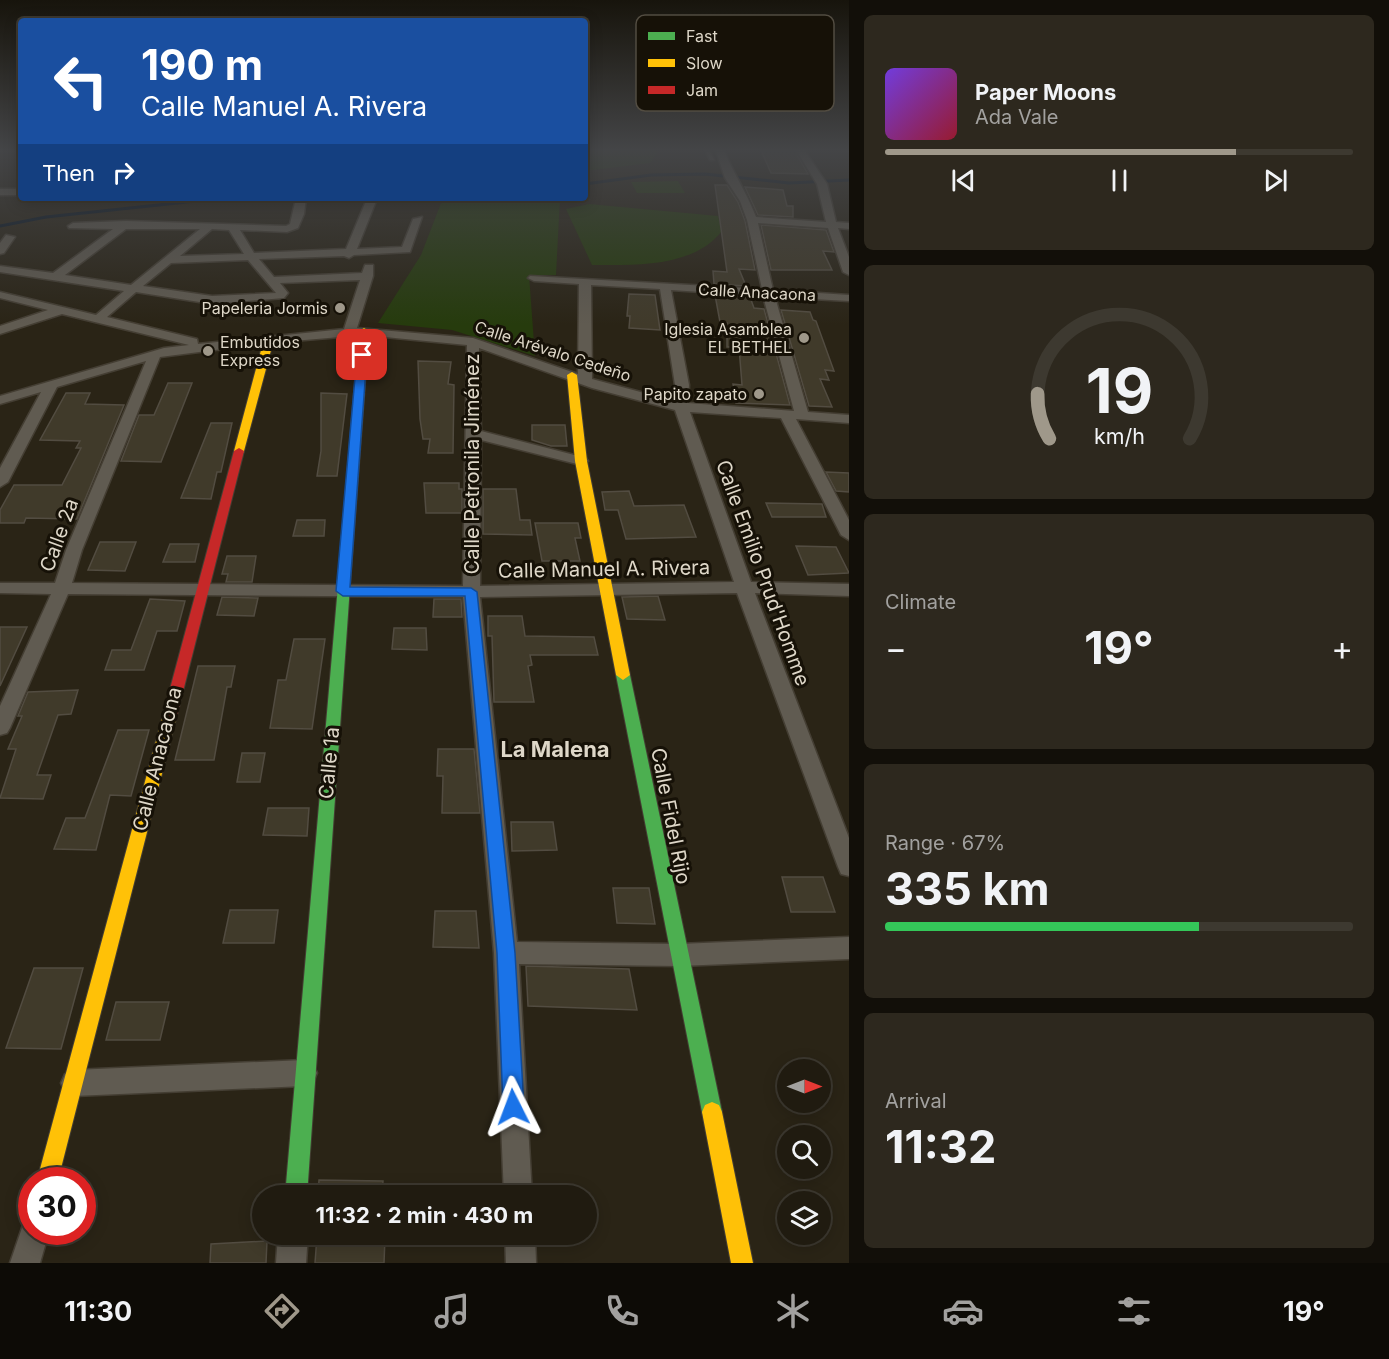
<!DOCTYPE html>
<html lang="en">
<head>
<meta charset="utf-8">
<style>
	body { margin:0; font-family:Inter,sans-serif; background:#2d281e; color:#f1f3f6; height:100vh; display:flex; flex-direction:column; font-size:22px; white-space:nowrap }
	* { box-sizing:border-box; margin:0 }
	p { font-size:20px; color:#a2a19f }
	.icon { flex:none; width:33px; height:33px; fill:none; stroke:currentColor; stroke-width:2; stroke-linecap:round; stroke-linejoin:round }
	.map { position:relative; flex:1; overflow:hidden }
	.side { display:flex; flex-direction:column; gap:15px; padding:15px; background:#120f09; width:540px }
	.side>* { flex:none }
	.guide { position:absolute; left:18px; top:18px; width:570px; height:183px; border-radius:6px; box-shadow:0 3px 15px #0003,0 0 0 2px #3d3930; background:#1a4fa0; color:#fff; overflow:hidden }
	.needle { width:39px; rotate:90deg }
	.controls { position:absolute; left:777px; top:1059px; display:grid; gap:12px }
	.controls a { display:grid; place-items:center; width:54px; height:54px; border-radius:50%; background:#201b10; box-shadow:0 3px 15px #0003,0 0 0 2px #3d3930; font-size:30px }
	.speed { position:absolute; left:18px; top:1167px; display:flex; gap:12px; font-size:30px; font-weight:700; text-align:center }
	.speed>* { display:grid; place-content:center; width:78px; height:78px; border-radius:50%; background:#201b10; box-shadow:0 3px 15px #0003,0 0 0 2px #3d3930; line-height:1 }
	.speed .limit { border:9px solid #d22; background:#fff; color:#111 }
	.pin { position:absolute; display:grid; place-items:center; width:51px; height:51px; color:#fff; margin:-26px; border-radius:12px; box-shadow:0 3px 9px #0006 }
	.me { position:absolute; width:66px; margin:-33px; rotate:357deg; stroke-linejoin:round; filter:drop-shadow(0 0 4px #0008) }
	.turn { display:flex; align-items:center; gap:21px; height:126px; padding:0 24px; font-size:27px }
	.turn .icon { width:78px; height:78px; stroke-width:2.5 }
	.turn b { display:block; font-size:42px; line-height:51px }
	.then { display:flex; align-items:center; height:57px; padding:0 24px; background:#0003; gap:12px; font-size:22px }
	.big { font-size:45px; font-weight:700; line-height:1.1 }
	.side .card { flex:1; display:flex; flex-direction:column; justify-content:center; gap:9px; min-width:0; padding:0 21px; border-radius:9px; background:#2d281e }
	.side .dial { align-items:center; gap:0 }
	.dial svg { height:156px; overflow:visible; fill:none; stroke:#3d3930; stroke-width:7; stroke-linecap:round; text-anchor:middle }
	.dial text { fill:#f1f3f6; stroke:none }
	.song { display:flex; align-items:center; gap:18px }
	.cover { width:72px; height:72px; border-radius:9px; background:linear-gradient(135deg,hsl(260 70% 55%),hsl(350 70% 35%)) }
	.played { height:6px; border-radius:3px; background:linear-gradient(90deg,#9f988a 75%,#3d3930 75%) }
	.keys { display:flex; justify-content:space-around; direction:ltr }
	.heat { display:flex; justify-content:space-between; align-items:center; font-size:33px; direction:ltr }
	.charge { height:9px; border-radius:4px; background:linear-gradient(90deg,#34c759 67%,#3d3930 0) }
	.trip { position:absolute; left:252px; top:1185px; width:345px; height:60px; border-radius:30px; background:#201b10; box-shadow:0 3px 15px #0003,0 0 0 2px #3d3930; font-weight:700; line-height:60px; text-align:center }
	.dock { display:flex; height:96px; justify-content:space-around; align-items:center; background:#0d0b06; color:#a2a19f }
	.dock .icon { width:42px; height:42px }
	.dock .active { color:#9f988a }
	.dock b { font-size:27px; color:#f1f3f6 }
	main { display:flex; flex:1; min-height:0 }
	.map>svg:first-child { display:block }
	.green { fill:#263b0d }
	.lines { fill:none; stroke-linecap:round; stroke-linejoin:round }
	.stream { stroke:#061525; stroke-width:3 }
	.building { fill:#403a2a; stroke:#524c41; stroke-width:1.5 }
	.lane-casing { stroke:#443e33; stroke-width:3 }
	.street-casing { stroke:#443e33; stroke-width:3 }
	.fast-casing { stroke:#443e33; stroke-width:2 }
	.slow-casing { stroke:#443e33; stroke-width:2 }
	.jam-casing { stroke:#443e33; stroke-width:2 }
	.lane { fill:#605b51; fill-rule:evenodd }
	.street { fill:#605b51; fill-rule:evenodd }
	.fast { fill:#4caf50; fill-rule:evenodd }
	.slow { fill:#ffc107; fill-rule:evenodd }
	.jam { fill:#c62828; fill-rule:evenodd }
	.route { fill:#1a73e8; stroke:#114b97; stroke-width:1.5 }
	.poi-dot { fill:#9f988a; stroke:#161107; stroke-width:2 }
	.labels { text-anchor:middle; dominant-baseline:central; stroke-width:6; stroke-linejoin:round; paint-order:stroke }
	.far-street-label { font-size:16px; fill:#ded7c8; stroke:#161107 }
	.far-poi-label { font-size:16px; fill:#ded7c8; stroke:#161107; text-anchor:end }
	.street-label { font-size:20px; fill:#ded7c8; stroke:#161107 }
	.quarter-label { font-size:22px; font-weight:bold; fill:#ded7c8; stroke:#161107 }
	.key { fill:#161107; stroke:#524c41; stroke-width:1.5 }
	.key-label { font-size:16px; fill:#ded7c8 }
</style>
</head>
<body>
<main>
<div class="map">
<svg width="849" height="1263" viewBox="0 0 849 1263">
	<rect width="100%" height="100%" fill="#2a2416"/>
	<path class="green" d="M604 148H654L658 153 650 163 585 171V149Z
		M678 181 685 193H637L631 182Z
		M443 198H560L556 275H529L535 356 452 330 378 323 421 255Z
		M589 204 718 216 722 231C693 268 635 265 592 265L566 209Z"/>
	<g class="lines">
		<path class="stream" d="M585 184 651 175 705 174 789 183 849 180
			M0 226 46 217 224 198"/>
	</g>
	<path class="building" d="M760 148H793L808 174 771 173Z
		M715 185H727L738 202 745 221 755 270 739 269 746 286 714 284 713 271 727 272Z
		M745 187 783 190 787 206H793V217L758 215Z
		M761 225 826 230 834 252 823 251 832 270H771Z
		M629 294 655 295 660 330 629 328 630 316H627Z
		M715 295 750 297 754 308 764 309 790 405 736 403 733 384 742 385 739 347H727V323L720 322Z
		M781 310 810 312 813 320 816 321 834 371 825 370 829 380 820 379 832 407 809 406Z
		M418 361 451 362 448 384 454 385 453 453H428L430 439H423L420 419Z
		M168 383H192L161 462 121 461 139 415H154Z
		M66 393H90L85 404 124 405 77 519 26 518 24 523H0V510L14 485H62L81 448H76L80 441 40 440Z
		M321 393 347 394 337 476H317L321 451Z
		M211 423H232L221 472H217L211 499 181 498Z
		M532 425H565L567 446H551L532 440Z
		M826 472 849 473V492L836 491Z
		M424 483H459V489H462V513H426Z
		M483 489H516L520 520H530L532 535 483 534Z
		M629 491 634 506 684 505 696 537 626 539 618 510H605L602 492Z
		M766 503 822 504 826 517H772Z
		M297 520H325L324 536H293Z
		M535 523H578L581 538H575L580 561H542Z
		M100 542H136L125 571 88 570Z
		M170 544H199L195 562H163Z
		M796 546 836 547 849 573 808 575Z
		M227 556H256L252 582H226L228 574H222Z
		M658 596 665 620 627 619 622 597Z
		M222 597 258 598 254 616 217 615Z
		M150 599 185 601 177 631H157L144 670H105L112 650H131Z
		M434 599H461L462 617H433Z
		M488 616H522L525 636 594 637 598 655H530L532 665 528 666 534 702H494L492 636H488Z
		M0 627H27L0 686Z
		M394 628H426L427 650 392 649Z
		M294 639H325L312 729 270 728 278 680H286Z
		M198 666H235L231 687H227L214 760H175Z
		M78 690 71 714 58 715 37 775H51L43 799 0 798 16 749H8L22 716H18L28 692Z
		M118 730H149L131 796 110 795 96 850 54 849 66 818H85Z
		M438 749H474L480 813H442L443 776H437Z
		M242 753H265L260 782H237Z
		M268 808H309L307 836 263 835Z
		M511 822H553L557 850 512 851Z
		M782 877H823L835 912H791Z
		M613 888H649L655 924 617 923Z
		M230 910H278L274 943H223Z
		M435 911H476L479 948 433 947Z
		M526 966 629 969 637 1010 528 1006Z
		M34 968H83L61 1049 6 1048Z
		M116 1002H169L160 1040H106Z
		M319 1180 383 1181 382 1196H318Z
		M317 1236 385 1238 384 1263H315Z
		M267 1241 266 1263H210L211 1244Z"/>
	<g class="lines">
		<g class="lane-casing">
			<path id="lane" d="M704 148H708L714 160H710Z"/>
		</g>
		<g class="street-casing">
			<path id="street" d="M715 148H723C733 173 747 193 756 217L826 222 817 184 795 148H803L827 184 836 222 849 223V229L838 228 849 257V275L843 272 828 228 758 223 773 290 849 295V301L775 297 808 412 849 415V423L796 419 849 520V540L841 535 781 418 690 412 751 582 849 584V596L755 593 849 838V876L841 874 838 867 737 593 480 597 517 942 679 944 849 937V959L679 966 519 964 532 1196H504L494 953 463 597 68 594 10 728 7 733 0 735V706L51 594 0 593V583H55L66 550 146 361 57 387 8 482 0 487V468L41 392 0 404V396L164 348 189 345 62 314 0 334V326L48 310 0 298V292L96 315 124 291 0 272V266L53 273 113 229 69 228 68 226 73 223 126 221 286 226 290 224 296 198H306L304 214 298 228 287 232 240 230 254 253 346 249 366 201 371 198 376 201 357 249 402 247 413 219 422 217 410 252 354 255 349 258 344 256 259 259 274 277 362 273 365 265H373V276L357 328 473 338 578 374 579 284 534 281 528 278 530 276 762 289 747 220 740 201 725 178ZM126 229H200L131 285 65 275ZM212 229 229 230 244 254 180 256ZM248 260 276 293 212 296 143 286 171 263ZM360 280 344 329 198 344 197 339 107 317 136 292 212 304 284 298 288 293 280 283ZM591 285 660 289 675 385 674 401 592 379ZM671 290 763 296 794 411 688 403 689 385ZM364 335 467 345 463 586 72 583 82 550 160 357 269 343ZM479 348 592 388 675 410 734 582 480 586 481 440 581 465 588 461 586 458 481 431Z
				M0 189H21V195H0Z
				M6 235 15 237 4 253 0 254V243Z
				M304 1060 313 1064 317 1073 313 1082 304 1086 74 1096 65 1092 61 1083 65 1074 74 1070Z
				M32 1218V1232H49L40 1263H10L24 1222Z
				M278 1234H308L306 1263H276Z
				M505 1234H535L536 1263H506Z"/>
		</g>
		<g class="fast-casing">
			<path id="fast" d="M344 582 350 586 307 1196H285L338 586Z
				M623 670 630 675 722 1112 719 1119 712 1122 705 1119 702 1112 616 675Z"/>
		</g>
		<g class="slow-casing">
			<path id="slow" d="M364 328 369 331 350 586 344 590 338 586 359 331Z
				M269 336 274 339 244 451 243 453H235L234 451 264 339Z
				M572 372 577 375 587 461 630 675 623 680 616 675 575 461 567 375Z
				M170 710 175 711 177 715 58 1180H37L163 715 165 711Z
				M712 1102 719 1105 722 1112 753 1263H731L702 1112 705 1105Z"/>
		</g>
		<g class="jam-casing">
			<path id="jam" d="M239 448 244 451 177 715 175 719H165L163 715 234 451Z"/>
		</g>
		<use href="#lane" class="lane"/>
		<use href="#street" class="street"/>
		<use href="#fast" class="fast"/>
		<use href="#slow" class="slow"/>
		<use href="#jam" class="jam"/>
	</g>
	<linearGradient id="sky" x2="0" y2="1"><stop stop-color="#17140c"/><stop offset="0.46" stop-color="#444547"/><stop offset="1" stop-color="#444547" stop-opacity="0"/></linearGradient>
	<rect width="849" height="325" fill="url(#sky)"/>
	<path class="route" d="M362 352 367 355 350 587 471 588 477 592 515 953 524 1107 521 1114 513 1117 506 1114 503 1107 497 953 465 596H343L336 591 357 355Z"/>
	<g class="poi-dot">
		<circle cx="340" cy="308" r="6"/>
		<circle cx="804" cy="338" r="6"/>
		<circle cx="208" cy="351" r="6"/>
		<circle cx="759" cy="394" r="6"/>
	</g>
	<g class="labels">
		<g class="far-street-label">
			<text transform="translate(757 292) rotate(3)">Calle Anacaona</text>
			<text transform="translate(553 351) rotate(18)">Calle Arévalo Cedeño</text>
		</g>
		<g class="far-poi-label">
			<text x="328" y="308">Papeleria Jormis</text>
			<text x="792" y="329">Iglesia Asamblea<tspan x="792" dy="18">EL BETHEL</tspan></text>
			<text x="220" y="342" text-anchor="start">Embutidos<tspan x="220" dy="18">Express</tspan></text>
			<text x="747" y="394">Papito zapato</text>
		</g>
		<g class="street-label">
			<text transform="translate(472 464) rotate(-90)">Calle Petronila Jiménez</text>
			<text transform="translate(59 535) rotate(-70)">Calle 2a</text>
			<text transform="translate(604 569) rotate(-1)">Calle Manuel A. Rivera</text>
			<text transform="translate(763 573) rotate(70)">Calle Emilio Prud'Homme</text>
			<text transform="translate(157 759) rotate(-76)">Calle Anacaona</text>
			<text transform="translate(329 763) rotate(-85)">Calle 1a</text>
			<text transform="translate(671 816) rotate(79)">Calle Fidel Rijo</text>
		</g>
		<g class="quarter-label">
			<text x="555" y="749">La Malena</text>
		</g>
	</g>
	<rect x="636" y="15" width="198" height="96" rx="9" class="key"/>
	<rect x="648" y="32" width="27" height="8" fill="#4caf50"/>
	<rect x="648" y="59" width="27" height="8" fill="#ffc107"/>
	<rect x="648" y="86" width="27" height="8" fill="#c62828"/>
	<g class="key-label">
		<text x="686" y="42">Fast</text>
		<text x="686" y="69">Slow</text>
		<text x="686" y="96">Jam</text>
	</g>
</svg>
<div class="controls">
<a><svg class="needle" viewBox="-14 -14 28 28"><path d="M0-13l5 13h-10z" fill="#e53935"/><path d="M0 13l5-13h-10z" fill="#a2a19f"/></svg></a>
<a><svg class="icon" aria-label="search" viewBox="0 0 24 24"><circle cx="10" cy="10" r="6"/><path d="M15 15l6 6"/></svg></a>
<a><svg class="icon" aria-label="layers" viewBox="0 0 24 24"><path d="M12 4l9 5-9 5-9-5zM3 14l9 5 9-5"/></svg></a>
</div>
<div class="speed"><div class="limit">30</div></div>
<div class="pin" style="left:362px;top:355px;background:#d93025"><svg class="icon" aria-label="arrive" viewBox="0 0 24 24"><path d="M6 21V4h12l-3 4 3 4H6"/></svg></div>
<svg class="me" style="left:513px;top:1107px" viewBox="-20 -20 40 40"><path d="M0-17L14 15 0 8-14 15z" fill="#1a73e8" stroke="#fff" stroke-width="4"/></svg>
<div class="trip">11:32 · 2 min · 430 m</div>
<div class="guide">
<div class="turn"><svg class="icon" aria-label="left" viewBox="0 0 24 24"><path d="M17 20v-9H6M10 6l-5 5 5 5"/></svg><div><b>190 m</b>Calle Manuel A. Rivera</div></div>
<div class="then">Then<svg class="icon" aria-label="right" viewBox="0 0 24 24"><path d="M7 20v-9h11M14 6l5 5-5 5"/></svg></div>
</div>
</div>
<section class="side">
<div class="card">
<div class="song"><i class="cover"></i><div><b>Paper Moons</b><p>Ada Vale</p></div></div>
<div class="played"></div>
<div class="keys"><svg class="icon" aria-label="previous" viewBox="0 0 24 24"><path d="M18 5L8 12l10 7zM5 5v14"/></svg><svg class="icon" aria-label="pause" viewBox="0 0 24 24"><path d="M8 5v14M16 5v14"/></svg><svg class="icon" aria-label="next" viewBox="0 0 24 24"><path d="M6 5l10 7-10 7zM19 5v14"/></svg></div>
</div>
<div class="card dial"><svg viewBox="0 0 100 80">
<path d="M14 69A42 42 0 1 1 86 69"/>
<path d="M14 69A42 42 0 0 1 8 46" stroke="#9f988a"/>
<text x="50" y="56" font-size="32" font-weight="700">19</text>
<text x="50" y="72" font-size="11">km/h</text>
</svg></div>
<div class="card"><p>Climate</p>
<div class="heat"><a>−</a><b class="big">19°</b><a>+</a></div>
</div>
<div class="card"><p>Range · 67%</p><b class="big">335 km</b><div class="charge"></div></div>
<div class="card"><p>Arrival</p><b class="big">11:32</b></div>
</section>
</main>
<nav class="dock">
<b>11:30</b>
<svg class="icon active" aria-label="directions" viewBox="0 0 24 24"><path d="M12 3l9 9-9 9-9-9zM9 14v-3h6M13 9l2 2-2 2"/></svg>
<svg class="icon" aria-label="music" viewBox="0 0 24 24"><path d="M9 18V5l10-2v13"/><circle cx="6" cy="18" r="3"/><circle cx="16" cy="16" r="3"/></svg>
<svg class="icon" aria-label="phone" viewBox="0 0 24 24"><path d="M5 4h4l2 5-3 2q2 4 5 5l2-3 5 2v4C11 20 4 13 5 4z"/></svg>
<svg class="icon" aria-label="climate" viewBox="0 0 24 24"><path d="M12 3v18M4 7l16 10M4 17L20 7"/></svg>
<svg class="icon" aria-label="car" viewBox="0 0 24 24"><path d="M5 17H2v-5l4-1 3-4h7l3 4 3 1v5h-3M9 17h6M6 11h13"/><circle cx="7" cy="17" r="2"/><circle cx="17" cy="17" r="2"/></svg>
<svg class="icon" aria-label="filters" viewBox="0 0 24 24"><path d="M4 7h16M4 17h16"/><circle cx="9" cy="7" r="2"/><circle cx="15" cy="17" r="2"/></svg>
<b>19°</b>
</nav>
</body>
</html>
